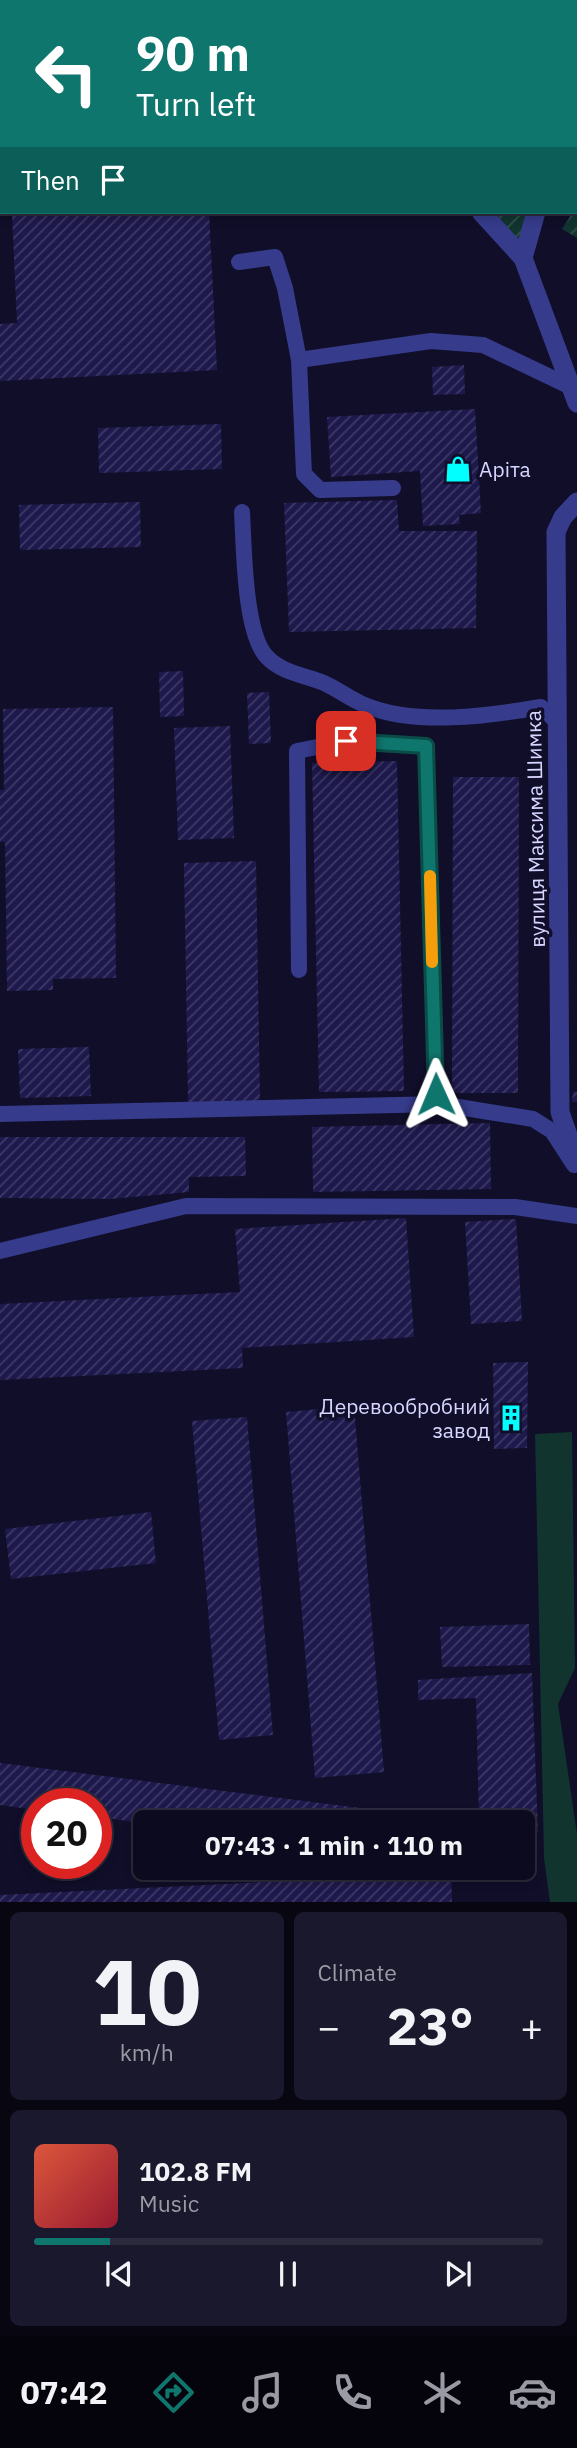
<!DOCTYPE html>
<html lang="en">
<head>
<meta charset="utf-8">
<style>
	body { margin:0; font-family:"IBM Plex Sans",sans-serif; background:#1a182c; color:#f1f3f6; height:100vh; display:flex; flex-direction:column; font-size:26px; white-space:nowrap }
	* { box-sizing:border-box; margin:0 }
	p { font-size:23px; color:#9a9aa4 }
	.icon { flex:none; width:38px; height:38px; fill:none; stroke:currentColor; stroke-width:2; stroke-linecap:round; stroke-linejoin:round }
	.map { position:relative; height:1902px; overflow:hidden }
	.panel { display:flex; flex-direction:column; gap:10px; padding:10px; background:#070611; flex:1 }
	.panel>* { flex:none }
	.guide { position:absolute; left:0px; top:0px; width:578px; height:214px; box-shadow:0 4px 10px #0003,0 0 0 2px #2c2b3d; background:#0f766e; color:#fff; overflow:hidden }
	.speed { position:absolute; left:21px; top:1788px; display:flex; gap:14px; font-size:35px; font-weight:700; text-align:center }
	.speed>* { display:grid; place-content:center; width:91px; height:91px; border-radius:50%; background:#0c0a1f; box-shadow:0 4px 10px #0003,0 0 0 2px #2c2b3d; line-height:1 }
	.speed .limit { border:10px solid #d22; background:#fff; color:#111 }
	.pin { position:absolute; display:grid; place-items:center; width:60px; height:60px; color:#fff; margin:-30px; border-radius:14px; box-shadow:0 4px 10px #0006 }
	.me { position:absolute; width:77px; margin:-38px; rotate:359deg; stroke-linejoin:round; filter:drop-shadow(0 0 5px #0008) }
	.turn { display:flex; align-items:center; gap:24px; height:147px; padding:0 21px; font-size:32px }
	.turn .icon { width:91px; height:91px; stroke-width:2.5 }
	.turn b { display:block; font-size:49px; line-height:60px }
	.then { display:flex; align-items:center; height:66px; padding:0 21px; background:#0003; gap:14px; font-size:26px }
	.big { font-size:52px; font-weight:800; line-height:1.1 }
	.panel .widget { flex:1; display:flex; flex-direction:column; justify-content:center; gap:10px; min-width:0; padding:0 24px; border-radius:10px; background:#1a182c }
	.panel .dial { align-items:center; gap:0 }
	.dial b { font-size:91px; line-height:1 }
	.song { display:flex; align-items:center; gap:21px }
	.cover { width:84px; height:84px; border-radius:10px; background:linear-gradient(135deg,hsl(10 70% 55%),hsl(350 70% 35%)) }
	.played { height:7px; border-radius:4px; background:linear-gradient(90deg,#0f766e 15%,#2c2b3d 15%) }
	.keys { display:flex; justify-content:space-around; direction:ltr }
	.heat { display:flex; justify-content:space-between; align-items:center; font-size:38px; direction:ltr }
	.panel .tiles { flex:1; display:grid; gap:10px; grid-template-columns:1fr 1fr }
	.widget:last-child { grid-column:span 2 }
	.trip { position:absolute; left:133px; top:1810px; width:402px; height:70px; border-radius:10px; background:#0c0a1f; box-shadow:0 4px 10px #0003,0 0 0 2px #2c2b3d; font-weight:800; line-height:70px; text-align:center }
	.tabs { display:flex; height:112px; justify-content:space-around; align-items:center; background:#05040c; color:#9a9aa4 }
	.tabs .icon { width:49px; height:49px }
	.tabs .selected { color:#0f766e }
	.tabs b { font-size:32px; color:#f1f3f6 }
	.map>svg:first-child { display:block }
	.grass { fill:#11342f }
	.garden { fill:url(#garden-furrows) }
	.building { fill:url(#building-hatch) }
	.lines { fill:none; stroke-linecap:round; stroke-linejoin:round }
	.service { stroke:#363b8b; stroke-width:16 }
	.minor { stroke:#363b8b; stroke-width:19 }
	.route-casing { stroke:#0a4d48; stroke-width:18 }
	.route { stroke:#0f766e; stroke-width:12 }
	.slow { stroke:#f59e0b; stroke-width:12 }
	.labels { text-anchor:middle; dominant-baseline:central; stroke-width:7; stroke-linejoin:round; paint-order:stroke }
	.poi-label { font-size:21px; fill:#d7d6ff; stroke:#100e29; text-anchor:start }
	.street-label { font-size:21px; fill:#d7d6ff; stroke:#100e29 }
</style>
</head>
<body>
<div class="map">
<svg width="577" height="1902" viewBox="0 0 577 1902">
	<defs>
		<pattern id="garden-furrows" width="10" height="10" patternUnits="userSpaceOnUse" patternTransform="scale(1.75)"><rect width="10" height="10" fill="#11342f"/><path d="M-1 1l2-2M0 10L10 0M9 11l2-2" fill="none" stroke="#33514e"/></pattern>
		<pattern id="building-hatch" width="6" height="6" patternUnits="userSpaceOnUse" patternTransform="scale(1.75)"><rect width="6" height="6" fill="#1e194c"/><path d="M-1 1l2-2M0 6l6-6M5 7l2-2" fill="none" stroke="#3e3a67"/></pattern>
	</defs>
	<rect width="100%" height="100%" fill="#100e29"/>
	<path class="grass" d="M572 1432 575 1668 558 1704 577 1834V1902H550L544 1858 535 1434Z"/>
	<path class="garden" d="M287 0H558V2H288Z
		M577 206V238L562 229 573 212H576Z
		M481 212H536L523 258Z"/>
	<path class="building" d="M46 212H209L217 370 0 381V324L17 323 12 214Z
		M464 365 465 394 433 395 432 367Z
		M475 409 481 513 459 515 460 524 423 526 420 471 331 477 327 417Z
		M221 424 222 469 99 473 98 428Z
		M397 500 399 531H477L476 628 289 632 284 503Z
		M140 502 141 547 20 550 19 505Z
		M183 671 184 716 160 717 159 672Z
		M269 692 271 743 249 744 247 693Z
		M113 707 116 978 53 979V990L7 991 5 842H0V790H4L3 709Z
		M230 726 234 838 178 840 174 728Z
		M397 761 404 1091 319 1092 312 763Z
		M453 777H519L518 1093H452Z
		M256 861 260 1102 188 1103 184 863Z
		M89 1047 91 1096 20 1098 18 1049Z
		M573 1091 577 1092V1102H572Z
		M490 1123 491 1189 313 1192 312 1127Z
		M0 1137H245L246 1176 189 1177V1192L110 1199 0 1198Z
		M406 1218 414 1337 242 1348 243 1368 0 1380V1304L240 1292 235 1229Z
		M516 1219 522 1321 471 1324 465 1222Z
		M528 1362 527 1448 494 1449 493 1363Z
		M354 1406 384 1772 315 1778 286 1412Z
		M247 1417 273 1735 219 1740 192 1421Z
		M151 1512 156 1563 11 1579 5 1529Z
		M529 1624 530 1665 442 1667 440 1627Z
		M532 1673 538 1832H523V1822H479L476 1698 418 1700V1680Z
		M0 1763 457 1820V1822L145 1823 96 1817V1804H37V1810L0 1805Z
		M451 1873 452 1902H0V1895Z"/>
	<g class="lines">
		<path class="service" d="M239 262 275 257 285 288 299 360 431 341 483 345 571 387
			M299 360 304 474 320 490 393 488
			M242 512C244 545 244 634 267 657 282 673 305 675 324 683 339 690 352 700 367 706 417 726 488 716 541 707L557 722
			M299 970 297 751 347 741 426 746 436 1094 440 1104 533 1119 552 1131 574 1165
			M0 1114 440 1104
			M0 1251 186 1206 515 1207 577 1216"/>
		<path class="minor" d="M287 0 288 2
			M576 78 577 74
			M481 212 523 258
			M536 212 523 258 577 403
			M577 502 563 517 556 532 560 1112 577 1161"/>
	</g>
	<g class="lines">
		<g class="route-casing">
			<path id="route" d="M346 741 426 746 436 1094"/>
		</g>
		<use href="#route" class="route"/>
		<path class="slow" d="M430 876 432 962"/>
	</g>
	<defs>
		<g id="shop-bare" transform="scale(2.1)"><path d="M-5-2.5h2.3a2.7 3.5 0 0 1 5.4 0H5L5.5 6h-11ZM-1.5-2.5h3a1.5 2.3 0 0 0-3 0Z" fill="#02ffff" stroke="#100e29" stroke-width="2.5" paint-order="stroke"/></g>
		<g id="building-bare" transform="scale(2.1)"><path d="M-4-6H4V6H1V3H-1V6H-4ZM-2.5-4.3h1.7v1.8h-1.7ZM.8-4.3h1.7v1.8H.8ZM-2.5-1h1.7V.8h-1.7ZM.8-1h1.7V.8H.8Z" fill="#02ffff" stroke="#100e29" stroke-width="2.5" paint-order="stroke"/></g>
	</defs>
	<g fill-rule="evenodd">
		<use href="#shop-bare" x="458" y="469"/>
		<use href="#building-bare" x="511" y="1418"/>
	</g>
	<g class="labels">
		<g class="poi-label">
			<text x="479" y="469">Аріта</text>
			<text x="490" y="1406" text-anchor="end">Деревообробний<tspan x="490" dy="24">завод</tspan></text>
		</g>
		<g class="street-label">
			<text transform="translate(535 829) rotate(-91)">вулиця Максима Шимка</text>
		</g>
	</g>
</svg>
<div class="speed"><div class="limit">20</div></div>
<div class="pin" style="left:346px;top:741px;background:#d93025"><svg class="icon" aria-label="arrive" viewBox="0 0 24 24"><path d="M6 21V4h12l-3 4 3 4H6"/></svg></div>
<svg class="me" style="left:436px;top:1094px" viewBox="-20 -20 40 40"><path d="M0-17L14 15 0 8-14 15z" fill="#0f766e" stroke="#fff" stroke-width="4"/></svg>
<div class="trip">07:43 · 1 min · 110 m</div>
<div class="guide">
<div class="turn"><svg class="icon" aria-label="left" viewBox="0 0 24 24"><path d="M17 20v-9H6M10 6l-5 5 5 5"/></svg><div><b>90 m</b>Turn left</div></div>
<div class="then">Then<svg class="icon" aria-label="arrive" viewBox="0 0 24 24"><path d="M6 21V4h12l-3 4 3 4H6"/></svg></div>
</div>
</div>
<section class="panel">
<div class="tiles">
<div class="widget dial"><b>10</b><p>km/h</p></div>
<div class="widget"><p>Climate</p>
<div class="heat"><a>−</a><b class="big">23°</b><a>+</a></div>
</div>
<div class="widget">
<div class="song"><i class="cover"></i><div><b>102.8 FM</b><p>Music</p></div></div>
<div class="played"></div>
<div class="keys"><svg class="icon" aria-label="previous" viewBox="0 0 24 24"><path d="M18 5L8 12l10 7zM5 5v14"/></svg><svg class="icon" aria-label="pause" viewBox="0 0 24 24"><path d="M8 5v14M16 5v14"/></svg><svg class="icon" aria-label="next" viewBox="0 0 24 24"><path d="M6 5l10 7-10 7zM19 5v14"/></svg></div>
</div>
</div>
</section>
<nav class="tabs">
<b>07:42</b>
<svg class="icon selected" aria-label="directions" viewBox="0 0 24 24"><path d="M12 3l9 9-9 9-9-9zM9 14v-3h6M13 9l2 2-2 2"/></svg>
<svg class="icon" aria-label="music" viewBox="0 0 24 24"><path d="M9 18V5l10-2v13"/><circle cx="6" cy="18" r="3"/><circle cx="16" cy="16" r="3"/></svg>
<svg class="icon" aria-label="phone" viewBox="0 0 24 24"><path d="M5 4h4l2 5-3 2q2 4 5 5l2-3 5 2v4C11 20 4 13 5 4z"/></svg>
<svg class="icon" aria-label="climate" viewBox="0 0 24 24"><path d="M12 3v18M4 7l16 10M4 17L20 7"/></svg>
<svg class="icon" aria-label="car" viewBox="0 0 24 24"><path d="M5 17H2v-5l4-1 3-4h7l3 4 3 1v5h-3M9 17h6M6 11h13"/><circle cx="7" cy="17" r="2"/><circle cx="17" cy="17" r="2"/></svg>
</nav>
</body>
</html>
